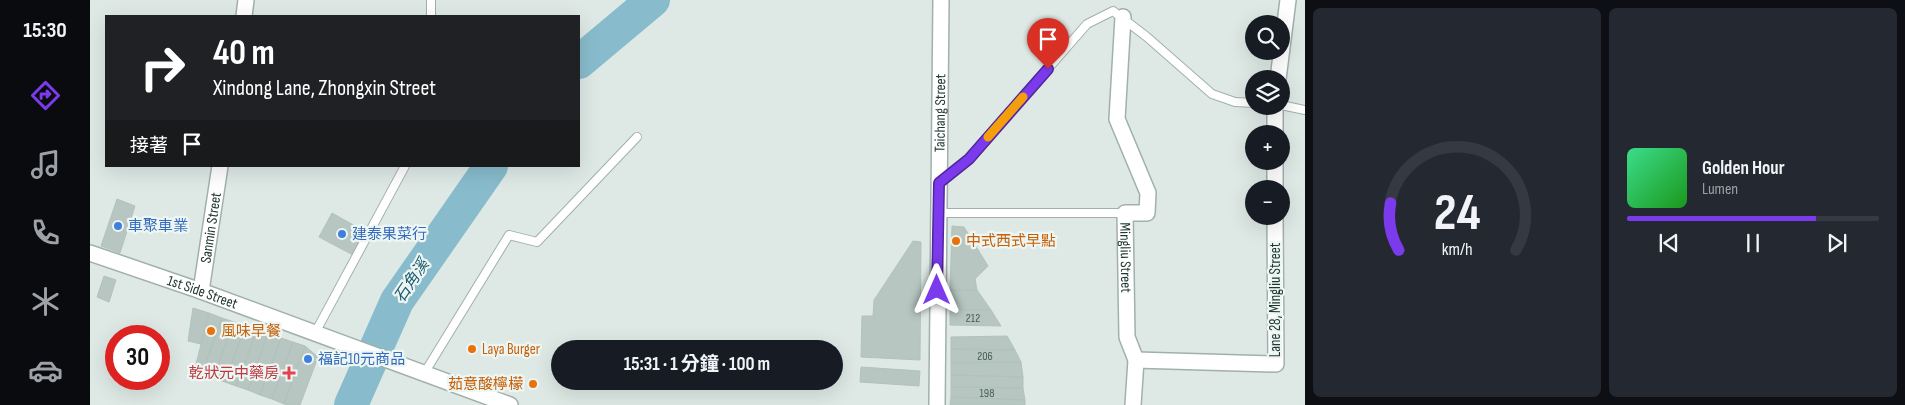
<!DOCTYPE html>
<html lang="zh-TW">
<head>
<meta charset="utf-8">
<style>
	body { margin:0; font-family:"Sofia Sans Condensed","Noto Sans TC",sans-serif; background:#242831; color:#f1f3f6; height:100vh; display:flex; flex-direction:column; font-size:19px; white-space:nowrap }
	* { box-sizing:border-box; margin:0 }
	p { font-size:16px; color:#9ea1a6 }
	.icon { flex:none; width:28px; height:28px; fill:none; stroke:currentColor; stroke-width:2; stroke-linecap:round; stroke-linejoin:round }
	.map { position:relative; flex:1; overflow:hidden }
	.side { display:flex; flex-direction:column; gap:8px; padding:8px; background:#0d0f14; width:600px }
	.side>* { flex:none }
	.hud { position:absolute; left:15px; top:15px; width:475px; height:152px; border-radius:0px; box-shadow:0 5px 20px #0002; background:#202124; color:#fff; overflow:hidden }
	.buttons { position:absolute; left:1155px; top:15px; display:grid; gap:10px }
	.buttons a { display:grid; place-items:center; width:45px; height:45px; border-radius:50%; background:#171b24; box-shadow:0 5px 20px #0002; font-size:25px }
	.speed { position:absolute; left:15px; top:325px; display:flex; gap:10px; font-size:25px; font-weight:700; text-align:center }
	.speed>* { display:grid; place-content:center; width:65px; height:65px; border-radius:50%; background:#171b24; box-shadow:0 5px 20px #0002; line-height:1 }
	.speed .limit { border:8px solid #d22; background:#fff; color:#111 }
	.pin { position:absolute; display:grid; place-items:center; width:42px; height:42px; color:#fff; margin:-51px -21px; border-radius:50% 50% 50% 0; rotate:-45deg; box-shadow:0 0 5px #0007 }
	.pin .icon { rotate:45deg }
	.me { position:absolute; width:55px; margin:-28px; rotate:0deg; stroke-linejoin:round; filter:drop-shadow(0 0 4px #0008) }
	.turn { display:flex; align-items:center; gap:18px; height:105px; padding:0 25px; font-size:22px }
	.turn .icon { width:65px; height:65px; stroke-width:2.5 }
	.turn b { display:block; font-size:35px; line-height:42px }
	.then { display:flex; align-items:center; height:48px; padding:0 25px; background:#0003; gap:10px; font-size:19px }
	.side .tile { flex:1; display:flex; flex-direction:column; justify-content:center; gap:8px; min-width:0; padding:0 18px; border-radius:8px; background:#242831 }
	.side .dial { align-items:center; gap:0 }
	.dial svg { height:130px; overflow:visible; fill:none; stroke:#363941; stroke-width:7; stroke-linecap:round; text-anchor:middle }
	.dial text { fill:#f1f3f6; stroke:none }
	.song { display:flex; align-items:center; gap:15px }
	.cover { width:60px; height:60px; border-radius:8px; background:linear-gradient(135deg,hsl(150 70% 55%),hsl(120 70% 35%)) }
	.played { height:5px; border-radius:2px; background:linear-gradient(90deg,#7c3aed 75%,#363941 75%) }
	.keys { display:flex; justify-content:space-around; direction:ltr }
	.side .tiles { flex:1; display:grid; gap:8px; grid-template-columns:repeat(2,1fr) }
	.trip { position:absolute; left:461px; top:340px; width:292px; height:50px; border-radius:25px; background:#171b24; box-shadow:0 5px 20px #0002; font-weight:700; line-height:50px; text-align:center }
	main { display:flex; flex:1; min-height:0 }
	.tab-bar { display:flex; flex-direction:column; width:90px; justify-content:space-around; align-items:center; background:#090b0e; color:#9ea1a6 }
	.tab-bar .icon { width:35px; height:35px }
	.tab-bar .active { color:#7c3aed }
	.tab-bar b { font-size:22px; color:#f1f3f6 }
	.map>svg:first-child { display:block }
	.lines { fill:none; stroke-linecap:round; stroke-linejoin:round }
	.river { stroke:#88bccc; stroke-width:34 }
	.building { fill:#b7c6c1; stroke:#b1c2bc }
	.service-casing { stroke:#a1b0ac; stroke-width:10 }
	.minor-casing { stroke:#a1b0ac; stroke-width:18 }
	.tertiary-casing { stroke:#a1b0ac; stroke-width:18 }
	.service { stroke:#fff; stroke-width:8 }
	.minor { stroke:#fff; stroke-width:15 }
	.tertiary { stroke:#fff; stroke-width:15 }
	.route-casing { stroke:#51269a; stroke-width:12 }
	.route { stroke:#7c3aed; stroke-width:9 }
	.slow { stroke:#f59e0b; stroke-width:9 }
	.shop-dot { fill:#3f7fe0; stroke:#eef6f3; stroke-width:2 }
	.food-dot { fill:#e8710a; stroke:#eef6f3; stroke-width:2 }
	.health-dot { fill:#e0444e; stroke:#eef6f3; stroke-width:2 }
	.labels { text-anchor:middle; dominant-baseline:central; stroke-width:4.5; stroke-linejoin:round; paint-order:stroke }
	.number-label { font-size:12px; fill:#465c56 }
	.street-label { font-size:15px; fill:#203833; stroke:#eef6f3 }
	.shop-label { font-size:15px; fill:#366cbe; stroke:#eef6f3; text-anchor:start }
	.food-label { font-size:15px; fill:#c56008; stroke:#eef6f3; text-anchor:start }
	.health-label { font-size:15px; fill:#be3a42; stroke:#eef6f3; text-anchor:end }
	.water-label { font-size:16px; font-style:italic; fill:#1e5c70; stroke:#eef6f3 }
</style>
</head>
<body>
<main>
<nav class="tab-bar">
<b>15:30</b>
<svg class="icon active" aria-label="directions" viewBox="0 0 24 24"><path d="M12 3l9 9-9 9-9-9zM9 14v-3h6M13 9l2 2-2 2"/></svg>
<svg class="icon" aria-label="music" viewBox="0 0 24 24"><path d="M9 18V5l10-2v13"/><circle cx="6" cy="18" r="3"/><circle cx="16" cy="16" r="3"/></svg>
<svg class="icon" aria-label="phone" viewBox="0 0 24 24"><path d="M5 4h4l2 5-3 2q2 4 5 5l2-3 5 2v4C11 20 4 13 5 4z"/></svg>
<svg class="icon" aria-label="climate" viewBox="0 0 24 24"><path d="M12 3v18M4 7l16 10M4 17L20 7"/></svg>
<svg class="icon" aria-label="car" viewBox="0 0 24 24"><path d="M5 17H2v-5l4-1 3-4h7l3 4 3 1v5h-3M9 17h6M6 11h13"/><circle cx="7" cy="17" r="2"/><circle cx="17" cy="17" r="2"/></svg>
</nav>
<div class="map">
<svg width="1215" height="405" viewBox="0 0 1215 405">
	<rect width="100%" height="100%" fill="#dee9e5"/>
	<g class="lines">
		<path class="river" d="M489 62 563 0
			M261 405 307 301 401 166"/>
	</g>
	<path class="building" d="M27 199 45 206 30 253 11 246Z
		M242 213 274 231 263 255 229 237Z
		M862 226 874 227 898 266 885 279 887 290H860Z
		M823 241 831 242 830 360 771 357 772 316H783L784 300Z
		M14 276 26 280 19 302 7 297Z
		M860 290H887L901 310H860Z
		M103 308 119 313 111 344 98 341Z
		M860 310H901L911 326 860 325Z
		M119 313 132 318 112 374 104 372Z
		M132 318 144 322 123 378 112 374Z
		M144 322 155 326 135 382 123 378Z
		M155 326 167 330 146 386 135 382Z
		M167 330 178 334 158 390 146 386Z
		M178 334 191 338 170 395 158 390Z
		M917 336 925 350 861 349V337Z
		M191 338 203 342 182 399 170 395Z
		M203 342 215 346 194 404 182 399Z
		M215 346 228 357 210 405H198L194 404Z
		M861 349 925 350 931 362 861 363Z
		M931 362 933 377 861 375V363Z
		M771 367 830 371 829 386 770 382Z
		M861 375 933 377V388L861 387Z
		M861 387 933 388 935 400 861 397Z
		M861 397 935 400V405H860Z"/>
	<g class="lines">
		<g class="service-casing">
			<path id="service" d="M341 16V0
				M1191 105 1215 110
				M850 183 879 159 997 24 1023 11 1057 37 1122 94 1145 102 1164 103
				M847 213H1035
				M225 333 315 166
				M335 372 419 235 447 242 547 137"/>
		</g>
		<g class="minor-casing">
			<g id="minor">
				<path id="s1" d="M1033 17 1027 119 1058 193 1057 213H1035L1037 337 1046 360 1043 405"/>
				<path d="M1188 79 1198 0"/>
				<path d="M1185 106V134"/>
				<path d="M1185 161V189"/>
				<path d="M1046 360 1186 364 1185 216"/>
				<path id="s2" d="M847 405 851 0"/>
			</g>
		</g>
		<g class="tertiary-casing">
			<g id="tertiary">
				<path d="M154 16 156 0"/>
				<path id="s3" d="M0 253 111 291 420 405"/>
				<path id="s4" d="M111 291 130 166"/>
			</g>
		</g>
		<use href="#service" class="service"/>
		<use href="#minor" class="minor"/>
		<use href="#tertiary" class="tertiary"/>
	</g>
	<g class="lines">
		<g class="route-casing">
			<path id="route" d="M847 290 849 183 879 159 958 69"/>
		</g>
		<use href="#route" class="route"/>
		<path class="slow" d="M898 137 933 97"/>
	</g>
	<g class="shop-dot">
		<circle cx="28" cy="226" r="5"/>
		<circle cx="252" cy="234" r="5"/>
		<circle cx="218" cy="359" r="5"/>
	</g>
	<g class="food-dot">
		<circle cx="866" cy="241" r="5"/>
		<circle cx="121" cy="331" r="5"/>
		<circle cx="382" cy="349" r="5"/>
		<circle cx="443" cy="384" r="5"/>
	</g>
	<path class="health-dot" d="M196.5 365.5h5v5h5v5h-5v5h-5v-5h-5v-5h5z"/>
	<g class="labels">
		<g class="number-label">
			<text x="883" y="318">212</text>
			<text x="895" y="356">206</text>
			<text x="897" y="393">198</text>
		</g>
		<g class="street-label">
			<text stroke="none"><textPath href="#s2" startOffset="292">Taichang Street</textPath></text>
			<text stroke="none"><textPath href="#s4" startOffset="64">Sanmin Street</textPath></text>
			<text stroke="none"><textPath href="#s1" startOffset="269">Mingliu Street</textPath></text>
			<text stroke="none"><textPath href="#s3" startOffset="119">1st Side Street</textPath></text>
			<text transform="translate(1185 300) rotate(-90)">Lane 28, Mingliu Street</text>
		</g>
		<g class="shop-label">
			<text x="38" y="226">車聚車業</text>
			<text x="262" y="234">建泰果菜行</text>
			<text x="228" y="359">福記10元商品</text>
		</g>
		<g class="food-label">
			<text x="876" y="241">中式西式早點</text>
			<text x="131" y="331">風味早餐</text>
			<text x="392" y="349">Laya Burger</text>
			<text x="433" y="384" text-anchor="end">茹意酸檸檬</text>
		</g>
		<g class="health-label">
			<text x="189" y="373">乾狀元中藥房</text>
		</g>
		<g class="water-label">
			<text transform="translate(322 281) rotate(-56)">石角溪</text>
		</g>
	</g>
</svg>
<div class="buttons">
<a><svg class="icon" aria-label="search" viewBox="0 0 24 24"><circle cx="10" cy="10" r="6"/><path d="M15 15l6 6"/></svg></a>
<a><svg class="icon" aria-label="layers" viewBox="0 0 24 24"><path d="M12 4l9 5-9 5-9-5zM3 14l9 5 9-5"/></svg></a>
<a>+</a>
<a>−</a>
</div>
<div class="speed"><div class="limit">30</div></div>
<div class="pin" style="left:958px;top:69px;background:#d93025"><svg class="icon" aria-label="arrive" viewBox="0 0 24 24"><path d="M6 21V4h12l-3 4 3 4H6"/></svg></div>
<svg class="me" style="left:847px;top:290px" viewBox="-20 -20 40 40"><path d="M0-17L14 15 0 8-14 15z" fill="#7c3aed" stroke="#fff" stroke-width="4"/></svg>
<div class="trip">15:31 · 1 分鐘 · 100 m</div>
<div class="hud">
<div class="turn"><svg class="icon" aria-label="right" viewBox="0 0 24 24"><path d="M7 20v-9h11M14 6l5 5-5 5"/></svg><div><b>40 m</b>Xindong Lane, Zhongxin Street</div></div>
<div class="then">接著<svg class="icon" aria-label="arrive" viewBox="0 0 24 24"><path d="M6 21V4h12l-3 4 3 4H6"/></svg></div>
</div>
</div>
<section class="side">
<div class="tiles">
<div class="tile dial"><svg viewBox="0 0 100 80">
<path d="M14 69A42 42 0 1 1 86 69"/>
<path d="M14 69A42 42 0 0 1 9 40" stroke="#7c3aed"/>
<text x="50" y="56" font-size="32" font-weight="700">24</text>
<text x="50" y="72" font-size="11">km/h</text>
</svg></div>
<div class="tile">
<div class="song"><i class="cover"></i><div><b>Golden Hour</b><p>Lumen</p></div></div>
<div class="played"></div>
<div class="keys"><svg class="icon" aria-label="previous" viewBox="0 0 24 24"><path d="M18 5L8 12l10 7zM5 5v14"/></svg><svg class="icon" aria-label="pause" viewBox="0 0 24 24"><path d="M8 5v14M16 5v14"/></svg><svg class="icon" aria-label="next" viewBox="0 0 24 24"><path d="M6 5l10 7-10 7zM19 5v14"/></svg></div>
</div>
</div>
</section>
</main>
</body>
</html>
